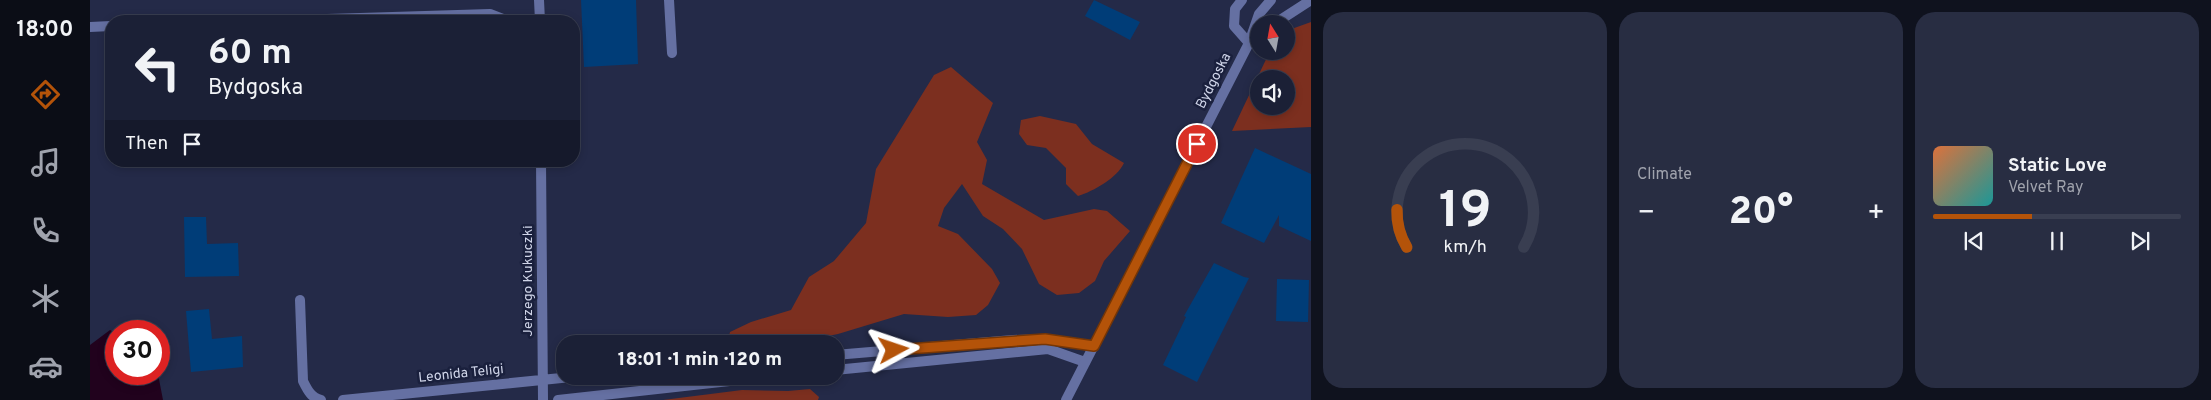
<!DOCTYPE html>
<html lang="en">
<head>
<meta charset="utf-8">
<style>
	body { margin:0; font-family:Overpass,sans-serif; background:#282d42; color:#f1f3f6; height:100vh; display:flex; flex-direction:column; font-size:19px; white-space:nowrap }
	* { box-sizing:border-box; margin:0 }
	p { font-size:16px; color:#a0a3ad }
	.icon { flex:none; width:28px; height:28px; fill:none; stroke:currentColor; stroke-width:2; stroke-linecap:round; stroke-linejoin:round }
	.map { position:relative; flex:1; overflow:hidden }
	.sheet { display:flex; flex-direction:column; gap:12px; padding:12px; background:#0f121e; width:900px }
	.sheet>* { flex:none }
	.guide { position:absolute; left:15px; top:15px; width:475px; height:152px; border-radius:20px; box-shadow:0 2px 8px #0003,0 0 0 1px #393e51; background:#1b2036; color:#f1f3f6; overflow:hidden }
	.needle { width:32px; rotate:349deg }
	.fabs { position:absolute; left:1160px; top:15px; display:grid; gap:10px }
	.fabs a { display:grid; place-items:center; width:45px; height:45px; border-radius:50%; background:#1b2036; box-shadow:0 2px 8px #0003,0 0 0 1px #393e51; font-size:25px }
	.speed { position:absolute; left:15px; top:320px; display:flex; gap:10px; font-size:25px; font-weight:700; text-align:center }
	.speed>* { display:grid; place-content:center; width:65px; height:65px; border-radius:50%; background:#1b2036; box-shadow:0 2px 8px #0003,0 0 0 1px #393e51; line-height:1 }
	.speed .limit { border:8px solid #d22; background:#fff; color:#111 }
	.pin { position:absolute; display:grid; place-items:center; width:42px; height:42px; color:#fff; margin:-21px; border:2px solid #fff; border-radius:50%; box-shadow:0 1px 5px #0007 }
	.me { position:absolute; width:55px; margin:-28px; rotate:85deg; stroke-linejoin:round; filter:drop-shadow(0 0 4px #0008) }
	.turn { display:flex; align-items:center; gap:18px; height:105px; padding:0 20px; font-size:22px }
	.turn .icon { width:65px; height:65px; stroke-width:2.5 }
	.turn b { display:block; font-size:35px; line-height:42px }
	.then { display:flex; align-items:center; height:48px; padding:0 20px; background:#0003; gap:10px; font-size:19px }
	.big { font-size:38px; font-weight:800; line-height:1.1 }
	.sheet .card { flex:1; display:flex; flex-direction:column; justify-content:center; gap:8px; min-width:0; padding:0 18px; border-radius:20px; background:#282d42 }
	.sheet .dial { align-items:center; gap:0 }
	.dial svg { height:130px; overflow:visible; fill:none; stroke:#393e51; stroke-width:7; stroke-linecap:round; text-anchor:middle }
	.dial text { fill:#f1f3f6; stroke:none }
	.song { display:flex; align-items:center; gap:15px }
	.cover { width:60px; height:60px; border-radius:8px; background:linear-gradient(135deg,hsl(20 70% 55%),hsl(180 70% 35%)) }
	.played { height:5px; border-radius:2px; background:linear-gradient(90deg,#b45309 40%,#393e51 40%) }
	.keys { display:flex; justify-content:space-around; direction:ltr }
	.heat { display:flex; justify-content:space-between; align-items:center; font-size:28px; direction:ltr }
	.sheet .tiles { flex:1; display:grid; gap:12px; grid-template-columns:repeat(3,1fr) }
	.trip { position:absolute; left:466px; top:335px; width:288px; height:50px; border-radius:20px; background:#1b2036; box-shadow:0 2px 8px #0003,0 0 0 1px #393e51; font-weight:800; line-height:50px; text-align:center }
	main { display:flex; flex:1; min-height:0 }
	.tabs { display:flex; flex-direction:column; width:90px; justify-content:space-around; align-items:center; background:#0b0d16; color:#a0a3ad }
	.tabs .icon { width:35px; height:35px }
	.tabs .active { color:#b45309 }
	.tabs b { font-size:22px; color:#f1f3f6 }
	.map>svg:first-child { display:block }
	.green { fill:#7c2f1f; fill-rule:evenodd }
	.water { fill:#21021d }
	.building { fill:#003d78 }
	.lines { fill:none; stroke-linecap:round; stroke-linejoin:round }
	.lane { stroke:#6570a2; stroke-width:10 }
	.street { stroke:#6570a2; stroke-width:10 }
	.route-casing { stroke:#753606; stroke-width:12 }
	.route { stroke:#b45309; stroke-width:9 }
	.labels { text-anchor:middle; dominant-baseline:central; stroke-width:5; stroke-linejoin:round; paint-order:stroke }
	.street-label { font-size:14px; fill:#cfd4e8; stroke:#1a203d }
</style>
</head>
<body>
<main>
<nav class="tabs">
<b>18:00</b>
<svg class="icon active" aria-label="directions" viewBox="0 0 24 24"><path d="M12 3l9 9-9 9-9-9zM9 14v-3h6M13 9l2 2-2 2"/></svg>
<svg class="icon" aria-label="music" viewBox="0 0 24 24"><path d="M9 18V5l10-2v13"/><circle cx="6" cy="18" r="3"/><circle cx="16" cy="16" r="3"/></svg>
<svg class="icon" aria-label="phone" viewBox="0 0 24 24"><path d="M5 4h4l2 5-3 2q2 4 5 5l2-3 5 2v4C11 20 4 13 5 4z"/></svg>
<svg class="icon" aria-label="climate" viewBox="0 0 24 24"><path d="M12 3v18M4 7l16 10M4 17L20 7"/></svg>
<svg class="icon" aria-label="car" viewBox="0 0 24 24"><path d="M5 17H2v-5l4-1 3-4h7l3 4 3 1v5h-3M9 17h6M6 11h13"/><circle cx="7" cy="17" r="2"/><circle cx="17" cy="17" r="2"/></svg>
</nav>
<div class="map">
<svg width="1221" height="400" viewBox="0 0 1221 400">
	<rect width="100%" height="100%" fill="#242a48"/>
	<path class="green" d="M1221 22V127L1142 131 1180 51H1196V31ZM1169 79H1196V106H1169Z
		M861 67 903 103 887 142 897 160 892 184 954 220 1004 209 1017 211 1040 231 1014 261 1005 281 989 293 967 295 949 284 932 249 913 229 893 216 872 184 854 208 848 226 868 234 902 269 910 283 898 305 886 315 858 317 814 314 748 334 698 344H637L640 332 661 322 701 310 719 277 744 261 776 223 786 169 844 75Z
		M950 116 986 124 1002 144 1034 163C1027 178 1004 191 988 196L976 184V168L956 148 937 145 929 134 931 120Z
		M720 389 729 397 728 400H573L652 390 698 391Z"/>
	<path class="water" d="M20 330 26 333V374H68L73 400H0V345Z"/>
	<path class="building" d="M491 0H546L548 64 494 67Z
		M1004 0 1050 22 1040 40 995 16Z
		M1165 148 1221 174V241L1189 226V215L1174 243 1131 223Z
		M94 217H116L117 244 148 243 149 276 95 277Z
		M1124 263 1154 277 1159 278 1107 382 1073 365 1096 317 1094 316Z
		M1187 279 1219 280 1218 322 1186 321Z
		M119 309 122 339 152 336 153 367 101 372 96 311Z"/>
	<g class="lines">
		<path class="lane" d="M1152 0 1145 9 1144 26 1159 43
			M745 370 958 349 995 362
			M468 400 685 376"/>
		<path class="street" d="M449 0 450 21
			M579 0 582 53
			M172 21 400 14 418 21
			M1184 24 1221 0
			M0 27 21 26
			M451 161 453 400
			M210 300 213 381C217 389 221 398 231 400
			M745 355 923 340 955 339 1003 346
			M253 400 491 376
			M976 400 1159 43 1169 14 1181 0"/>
	</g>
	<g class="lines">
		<g class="route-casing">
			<path id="route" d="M804 350 955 339 1004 346 1107 144"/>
		</g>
		<use href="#route" class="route"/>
	</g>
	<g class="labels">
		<g class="street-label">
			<text transform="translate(1124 81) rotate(-63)">Bydgoska</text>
			<text transform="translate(438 281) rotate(-90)">Jerzego Kukuczki</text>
			<text transform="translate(371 374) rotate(-6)">Leonida Teligi</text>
		</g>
	</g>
</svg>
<div class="fabs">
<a><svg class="needle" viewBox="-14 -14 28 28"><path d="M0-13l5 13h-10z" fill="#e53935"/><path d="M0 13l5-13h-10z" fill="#a0a3ad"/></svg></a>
<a><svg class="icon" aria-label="sound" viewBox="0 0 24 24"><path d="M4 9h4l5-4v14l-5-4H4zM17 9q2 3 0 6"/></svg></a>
</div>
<div class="speed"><div class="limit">30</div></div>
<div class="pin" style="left:1107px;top:144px;background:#d93025"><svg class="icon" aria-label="arrive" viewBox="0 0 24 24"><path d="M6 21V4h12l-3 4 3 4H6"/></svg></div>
<svg class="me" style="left:804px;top:350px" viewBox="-20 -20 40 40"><path d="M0-17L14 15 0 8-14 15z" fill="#b45309" stroke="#fff" stroke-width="4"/></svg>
<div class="trip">18:01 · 1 min · 120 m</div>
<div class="guide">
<div class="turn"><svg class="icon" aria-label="left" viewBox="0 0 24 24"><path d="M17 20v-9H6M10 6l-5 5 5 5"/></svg><div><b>60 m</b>Bydgoska</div></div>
<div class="then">Then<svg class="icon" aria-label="arrive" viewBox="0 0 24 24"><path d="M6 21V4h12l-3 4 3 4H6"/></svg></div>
</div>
</div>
<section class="sheet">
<div class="tiles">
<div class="card dial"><svg viewBox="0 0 100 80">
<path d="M14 69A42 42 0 1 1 86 69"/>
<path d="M14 69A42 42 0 0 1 8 46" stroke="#b45309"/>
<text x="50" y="56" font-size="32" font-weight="700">19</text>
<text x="50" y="72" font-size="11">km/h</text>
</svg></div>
<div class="card"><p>Climate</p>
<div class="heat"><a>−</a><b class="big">20°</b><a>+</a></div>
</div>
<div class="card">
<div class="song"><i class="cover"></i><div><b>Static Love</b><p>Velvet Ray</p></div></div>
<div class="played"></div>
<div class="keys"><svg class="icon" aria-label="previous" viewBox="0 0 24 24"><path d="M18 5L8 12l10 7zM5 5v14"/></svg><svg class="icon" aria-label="pause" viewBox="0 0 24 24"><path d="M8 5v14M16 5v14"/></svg><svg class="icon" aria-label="next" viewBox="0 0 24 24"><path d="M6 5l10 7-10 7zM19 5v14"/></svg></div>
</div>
</div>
</section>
</main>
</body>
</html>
